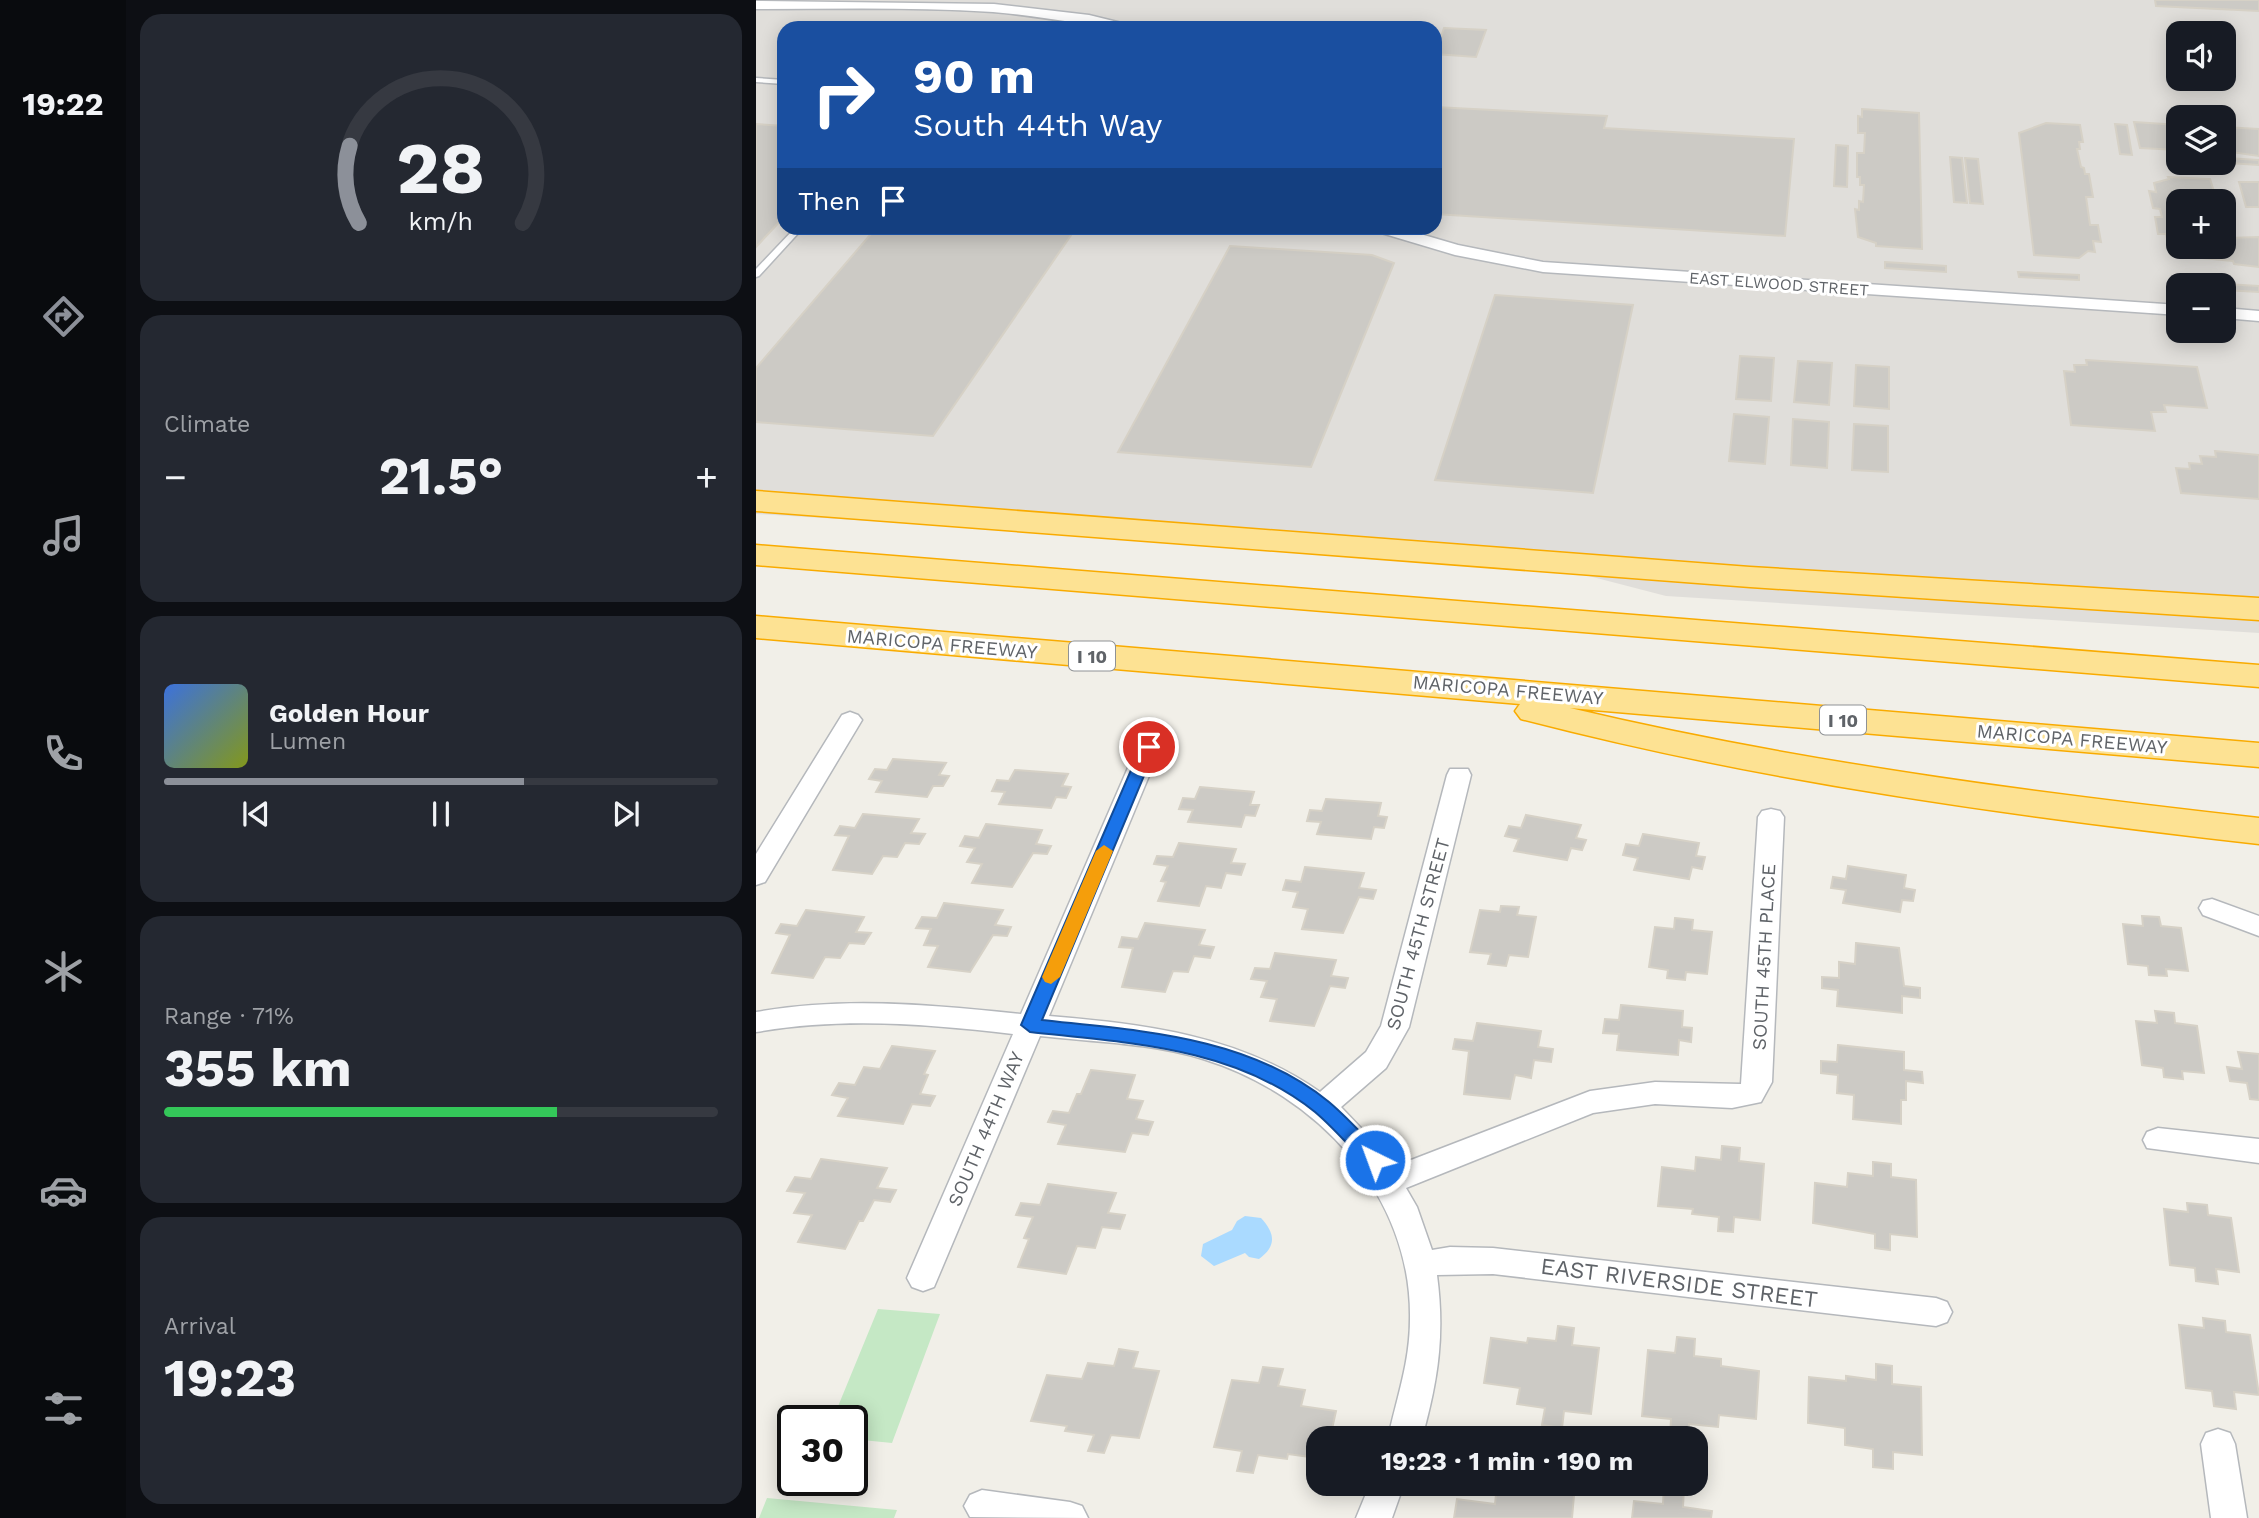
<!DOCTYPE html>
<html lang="en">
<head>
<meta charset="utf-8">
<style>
	body { margin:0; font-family:"Work Sans",sans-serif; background:#242831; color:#f1f3f6; height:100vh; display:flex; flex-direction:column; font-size:26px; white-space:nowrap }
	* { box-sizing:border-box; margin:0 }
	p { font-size:23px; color:#9ea1a6 }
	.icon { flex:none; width:38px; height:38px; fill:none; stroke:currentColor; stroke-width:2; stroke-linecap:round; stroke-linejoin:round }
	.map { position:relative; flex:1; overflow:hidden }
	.side { display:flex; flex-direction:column; gap:14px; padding:14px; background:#0d0f14; width:630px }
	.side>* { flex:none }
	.banner { position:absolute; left:21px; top:21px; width:665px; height:214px; border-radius:21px; box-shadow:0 4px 18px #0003; background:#1a4fa0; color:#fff; overflow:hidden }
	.controls { position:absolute; left:1410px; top:21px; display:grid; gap:14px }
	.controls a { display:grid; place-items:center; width:70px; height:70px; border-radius:14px; background:#171b24; box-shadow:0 4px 18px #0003; font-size:35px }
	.speed { position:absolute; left:21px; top:1405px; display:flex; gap:14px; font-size:35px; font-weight:700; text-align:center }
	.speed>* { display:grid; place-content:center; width:91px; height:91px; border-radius:50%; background:#171b24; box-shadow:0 4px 18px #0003; line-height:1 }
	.speed .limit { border:4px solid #111; border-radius:10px; background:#fff; color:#111 }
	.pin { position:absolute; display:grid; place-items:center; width:60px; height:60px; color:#fff; margin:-30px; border:4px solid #fff; border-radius:50%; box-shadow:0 2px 7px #0007 }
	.me { position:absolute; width:77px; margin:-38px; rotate:318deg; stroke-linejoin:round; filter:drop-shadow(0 0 5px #0008) }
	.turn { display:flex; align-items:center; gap:24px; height:147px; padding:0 21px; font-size:32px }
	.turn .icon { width:91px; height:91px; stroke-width:2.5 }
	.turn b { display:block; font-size:49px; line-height:60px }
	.then { display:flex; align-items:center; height:66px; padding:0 21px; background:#0003; gap:14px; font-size:26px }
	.big { font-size:52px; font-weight:700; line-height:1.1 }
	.side .tile { flex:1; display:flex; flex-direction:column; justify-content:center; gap:10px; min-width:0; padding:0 24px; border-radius:21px; background:#242831 }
	.side .dial { align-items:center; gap:0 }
	.dial svg { height:182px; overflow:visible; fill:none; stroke:#363941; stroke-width:7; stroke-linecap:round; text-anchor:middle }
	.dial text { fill:#f1f3f6; stroke:none }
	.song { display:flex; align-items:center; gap:21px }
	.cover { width:84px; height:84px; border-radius:10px; background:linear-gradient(135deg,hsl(220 70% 55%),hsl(70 70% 35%)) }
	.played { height:7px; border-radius:4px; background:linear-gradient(90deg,#8c9099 65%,#363941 65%) }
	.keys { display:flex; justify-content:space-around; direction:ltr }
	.heat { display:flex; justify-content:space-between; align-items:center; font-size:38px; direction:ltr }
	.charge { height:10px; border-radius:5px; background:linear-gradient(90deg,#34c759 71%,#363941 0) }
	.trip { position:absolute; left:550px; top:1426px; width:402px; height:70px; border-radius:21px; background:#171b24; box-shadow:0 4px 18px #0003; font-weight:700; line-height:70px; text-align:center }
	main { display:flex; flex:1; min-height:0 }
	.tabs { display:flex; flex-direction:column; width:126px; justify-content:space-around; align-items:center; background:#090b0e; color:#9ea1a6 }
	.tabs .icon { width:49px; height:49px }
	.tabs .current { color:#8c9099 }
	.tabs b { font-size:32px; color:#f1f3f6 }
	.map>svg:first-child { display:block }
	.industrial { fill:#e0deda; fill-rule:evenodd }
	.green { fill:#c5e8c5 }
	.water { fill:#aadaff }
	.building { fill:#cccac5; stroke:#d6d1c6; stroke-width:2 }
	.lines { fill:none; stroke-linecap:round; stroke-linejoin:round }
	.lane-casing { stroke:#b5b8bc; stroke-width:3 }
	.street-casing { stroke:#b5b8bc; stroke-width:3 }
	.highway-casing { stroke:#f9ab00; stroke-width:3 }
	.lane { fill:#fff; fill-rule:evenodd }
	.street { fill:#fff; fill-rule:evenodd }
	.highway { fill:#fde293; fill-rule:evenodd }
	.route { fill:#1a73e8; stroke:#114b97; stroke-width:2 }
	.slow { fill:#f59e0b }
	.labels { text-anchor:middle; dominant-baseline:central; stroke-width:6; stroke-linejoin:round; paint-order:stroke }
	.far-street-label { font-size:16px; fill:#5f6368; stroke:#fff }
	.shield { fill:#fff; stroke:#8f9295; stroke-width:2 }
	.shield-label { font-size:18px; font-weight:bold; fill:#5f6368 }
	.street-label { font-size:19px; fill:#5f6368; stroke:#fff }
	.near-street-label { font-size:23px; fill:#5f6368; stroke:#fff }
</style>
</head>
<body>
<main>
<nav class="tabs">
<b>19:22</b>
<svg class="icon current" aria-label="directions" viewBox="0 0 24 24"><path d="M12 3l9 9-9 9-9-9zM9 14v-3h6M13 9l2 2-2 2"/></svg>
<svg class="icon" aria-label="music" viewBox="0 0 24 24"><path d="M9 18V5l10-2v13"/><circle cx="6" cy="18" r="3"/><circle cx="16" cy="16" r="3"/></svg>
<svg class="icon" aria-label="phone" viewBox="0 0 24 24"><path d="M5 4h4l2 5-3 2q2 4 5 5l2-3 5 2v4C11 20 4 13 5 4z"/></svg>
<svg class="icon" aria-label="climate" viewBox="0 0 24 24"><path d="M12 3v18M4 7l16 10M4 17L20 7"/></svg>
<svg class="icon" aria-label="car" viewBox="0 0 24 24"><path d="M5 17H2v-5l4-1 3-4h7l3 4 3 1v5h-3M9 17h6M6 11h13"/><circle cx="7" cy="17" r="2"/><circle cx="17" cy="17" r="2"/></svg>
<svg class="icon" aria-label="filters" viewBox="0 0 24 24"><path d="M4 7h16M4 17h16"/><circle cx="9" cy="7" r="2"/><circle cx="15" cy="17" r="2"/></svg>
</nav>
<section class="side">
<div class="tile dial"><svg viewBox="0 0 100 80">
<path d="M14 69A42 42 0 1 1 86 69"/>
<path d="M14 69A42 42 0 0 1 10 35" stroke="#8c9099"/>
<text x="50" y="56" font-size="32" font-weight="700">28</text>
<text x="50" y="72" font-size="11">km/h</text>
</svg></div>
<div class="tile"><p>Climate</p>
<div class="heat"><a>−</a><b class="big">21.5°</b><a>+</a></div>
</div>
<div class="tile">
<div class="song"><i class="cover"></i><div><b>Golden Hour</b><p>Lumen</p></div></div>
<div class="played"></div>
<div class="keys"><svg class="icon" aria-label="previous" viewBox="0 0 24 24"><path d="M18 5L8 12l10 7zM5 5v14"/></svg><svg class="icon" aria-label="pause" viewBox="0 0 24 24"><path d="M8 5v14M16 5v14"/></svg><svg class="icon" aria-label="next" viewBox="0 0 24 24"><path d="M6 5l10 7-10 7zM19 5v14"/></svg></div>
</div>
<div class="tile"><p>Range · 71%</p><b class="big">355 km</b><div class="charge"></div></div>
<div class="tile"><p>Arrival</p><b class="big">19:23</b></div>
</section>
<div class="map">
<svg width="1503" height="1518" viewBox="0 0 1503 1518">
	<rect width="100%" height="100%" fill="#f1efe8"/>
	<path class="industrial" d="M0 0H1503V633L910 596 775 561 0 514ZM28 28H679V228H28ZM1423 33H1468V79H1423ZM1423 117H1468V163H1423ZM1423 201H1468V247H1423ZM1423 285H1468V331H1423Z"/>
	<path class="green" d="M122 1309 184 1314 136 1443 96 1439V1421H76Z
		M11 1498 141 1510 138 1518H3Z"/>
	<path class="water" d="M489 1216 505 1218C519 1233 521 1246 503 1259L493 1257 489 1253 458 1266 445 1256 447 1244 476 1230 481 1221Z"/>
	<path class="building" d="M1399 0H1503V11L1400 6Z
		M688 28 730 30 720 57 679 54Z
		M679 107 851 116 848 128 1038 139 1029 236 679 214Z
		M1106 109 1163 113 1166 249 1120 246V243L1102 237 1099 209 1103 210V201L1107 202 1108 185H1104V177H1101V153H1108L1109 133H1102V116L1106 117Z
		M1378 122 1423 125 1422 150 1384 148Z
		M1290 123 1324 125 1327 142H1323L1324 149H1321L1325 167 1328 168 1329 174H1333L1337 197H1330L1334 225H1342L1345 242 1337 241 1339 252 1332 251 1323 258 1278 255 1263 133Z
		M0 124 28 126V217L0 247Z
		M1359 124 1371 125 1376 155 1364 154Z
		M1468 127 1503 129V156L1468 151Z
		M1080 145 1092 146 1091 187 1078 186Z
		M1194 157 1206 158 1211 203 1198 202Z
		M1209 158 1222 159 1227 204 1214 203Z
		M1471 158 1503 160V165L1473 163Z
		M1412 177 1454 179 1461 201H1423V247H1468V228L1471 238 1503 237V267L1478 264 1477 261 1415 255 1410 234H1402L1399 217H1406L1404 209 1397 208 1393 191 1400 192 1398 183 1413 179Z
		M1483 182H1503V207H1490Z
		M120 228H320L177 436 0 422V368Z
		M474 246 616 255 638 263 555 467 362 452Z
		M1129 262 1190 266V272L1129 268Z
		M1262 272 1323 275V280L1263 277Z
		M1453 283 1503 286V292L1468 290V285Z
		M739 295 877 305 837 493 679 480Z
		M984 356 1018 358 1015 401 980 399Z
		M1330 360 1441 367 1451 408 1408 405 1410 412H1395L1399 431 1315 425 1308 371 1319 372 1318 365H1331Z
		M1042 361 1076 363 1073 405 1038 402Z
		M1100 365 1133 367V409L1098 406Z
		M978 414 1013 417 1009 464 973 461Z
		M1037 419 1073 422 1071 468 1035 465Z
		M1098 424 1132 426V472L1096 470Z
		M1459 451 1503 455V499L1425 493 1420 468 1434 469 1433 463 1446 464 1444 456 1460 457Z
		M137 759 190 763 183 775 193 776 187 786H177L171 797 120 792 126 781 113 779 119 769 131 770Z
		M259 770 312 774 306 786 315 787 310 798 300 797 295 808 243 804 249 792 236 791 241 780 253 781Z
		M444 787 498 792 494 805H503L499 816 489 815 485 827 432 822 437 810 423 809 427 798 439 799Z
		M570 799 625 803 622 816 631 817 628 828 618 827 615 839 561 834 565 822 551 821 554 810 566 811Z
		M107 814 163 819 155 833 169 834 163 844 149 843 141 857 127 856 116 874 77 870 93 836 79 835 84 826 99 828Z
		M770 815 825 825 820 838 830 840 826 850 815 848 811 860 758 851 763 839 749 836 753 826 765 828Z
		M230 824 286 830 280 844 295 846 291 854 277 853 256 887 216 883 226 864 211 862 219 848 204 846 209 836 223 838Z
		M887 834 943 843 940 856 949 857 946 869 936 867 933 879 878 870 882 858 867 855 870 844 883 846Z
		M423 843 480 849 475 863 489 864 485 875 470 873 465 888 450 886 443 906 402 901 410 882 405 881 412 866 398 864 401 856 417 857Z
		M1092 866 1150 875 1148 888 1159 890 1157 901 1146 900 1144 912 1087 903 1090 890 1075 888 1077 877 1090 879Z
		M549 867 608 873 603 888 620 890 617 899 603 897 587 933 546 929 552 909 537 907 542 892 527 890 530 880 545 882Z
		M188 903 247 910 239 925 255 927 251 936 237 935 214 972 172 967 182 946 168 945 175 929 160 928 166 917 181 918Z
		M745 906 763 907 761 915 780 917 772 957 753 955 750 966 732 964 735 954 714 952 724 910 744 912Z
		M50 910 108 917 100 932 115 933 108 944 93 943 84 958 69 957 57 978 16 973 34 935 20 933 25 924 41 926Z
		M1386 916 1403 917 1405 926 1425 928 1432 971 1410 969 1411 976 1393 975 1392 966 1372 964 1367 924 1387 926Z
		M919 918 937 920 936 930 956 932 951 974 930 972 929 980 911 978 912 970 893 967 899 927 918 929Z
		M389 923 449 930 443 945 458 947 454 958 438 956 432 972 417 971 409 992 366 987 377 948 363 947 366 937 382 939Z
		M1100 943 1143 948 1148 986 1164 988V998L1146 996V1013L1081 1006 1082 990 1066 988V977L1083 978V962L1099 964Z
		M519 953 580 960 575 976 592 978 589 988 574 986 558 1026 514 1021 521 999 505 997 511 981 495 979 499 968 514 969Z
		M865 1005 927 1011 926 1027 936 1028 935 1042 923 1040 922 1055 861 1050 863 1034 847 1033 849 1019 863 1020Z
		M1399 1011 1418 1013 1419 1023 1441 1026 1448 1073 1426 1071 1427 1079 1408 1077 1407 1068 1386 1065 1380 1021 1401 1023Z
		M721 1023 785 1031 782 1047 797 1049 795 1062 778 1060 775 1078 759 1075 754 1099 708 1094 713 1051 697 1049 699 1039 717 1041Z
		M1082 1045 1148 1052V1070L1166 1072 1167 1083 1150 1081V1100H1145V1124L1097 1119 1098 1095 1081 1093 1082 1075 1065 1073V1061L1081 1062Z
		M136 1046 179 1051 168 1074 172 1075 164 1094 179 1096 174 1106 156 1104 147 1124 82 1116 92 1098 76 1095 83 1083 99 1085 108 1067 124 1069Z
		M1482 1052 1503 1054V1100L1494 1099 1491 1083 1474 1081 1471 1067 1486 1069Z
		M335 1070 379 1075 371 1099 387 1101 380 1119 397 1122 392 1135 376 1133 369 1152 302 1144 310 1125 292 1122 297 1111 313 1113 321 1094H325Z
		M966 1146 984 1148 983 1161 1008 1164 1004 1220 978 1217 977 1232 962 1231 963 1217 936 1214 937 1209 902 1206 906 1167 939 1171 940 1157 965 1160Z
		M65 1159 131 1168 121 1188 140 1190 134 1202 118 1200 107 1221H103L89 1249 42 1242 56 1215 38 1213 49 1193 31 1191 39 1177 55 1179Z
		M1117 1162 1135 1164V1177L1160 1180 1161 1237 1134 1234V1250L1119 1248V1234L1057 1223 1059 1183 1091 1187 1092 1173 1117 1176Z
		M292 1184 360 1193 352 1213 369 1215 364 1229 346 1227 339 1248 321 1246 310 1274 262 1267 273 1239 268 1238 277 1217 260 1215 265 1203 284 1205Z
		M1431 1203 1451 1205 1452 1215 1475 1218 1483 1272 1460 1269 1462 1284 1440 1281 1439 1268 1414 1265 1408 1209 1432 1212Z
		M1447 1318 1469 1321 1470 1332 1494 1335 1503 1395 1478 1392 1480 1409 1458 1406 1456 1391 1430 1388 1423 1325 1448 1328Z
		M802 1326 818 1328 816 1345 843 1348 835 1414 808 1411 806 1428 786 1425 789 1408 761 1404 764 1388 728 1383 735 1338 771 1343 772 1338 800 1341Z
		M921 1337 939 1339 938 1356 965 1359V1366L1003 1371 1000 1419 963 1415 962 1427 933 1424 931 1438H914L915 1419 886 1416 892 1350 919 1353Z
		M363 1349 382 1352 377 1368 403 1371 383 1438 355 1435 348 1453 332 1451 338 1435 309 1431 311 1426 275 1421 291 1375 326 1379 332 1363 358 1366Z
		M1120 1364 1136 1366V1384L1165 1387 1166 1455 1137 1452V1469L1117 1467V1449L1089 1445V1428L1052 1423 1053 1377 1090 1381V1376L1120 1380Z
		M507 1367 527 1369 522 1386 549 1390 545 1406 580 1411 574 1438H562V1458L532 1454 531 1459 502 1455 497 1473 481 1471 486 1451 458 1447 476 1380 503 1383Z
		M770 1484H791L790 1491 818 1495 816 1518H698L701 1499 739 1504 741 1485 770 1489Z
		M908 1486 928 1488 927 1507 956 1511 955 1518H876L878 1501 907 1504Z"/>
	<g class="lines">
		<g class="lane-casing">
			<path id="lane" d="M0 78 28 80V84L0 82Z
				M39 228H47L3 276 0 277V269Z"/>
		</g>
		<g class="street-casing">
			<path id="street" d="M0 1 238 4 333 15 386 28C336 28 287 16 237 12 158 7 79 9 0 9Z
				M620 228H644L702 245 787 262 1423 305V315L787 272 699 255 622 232Z
				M1468 308 1503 311V321L1468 318Z
				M94 712 102 715 106 720 9 882 0 885V854L86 715Z
				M393 739 402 742 405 747 293 1016C388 1024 483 1035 564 1092L610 1052 625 1026 691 775 694 769H712L715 775 653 1027 630 1068 585 1107 627 1151 637 1167 834 1091 899 1082 985 1084 1002 817 1006 811 1015 809 1024 811 1028 817 1016 1082 1005 1102 976 1108 899 1104 837 1113 650 1188 661 1207 676 1250 694 1247 737 1248 1180 1298 1191 1302 1196 1312 1191 1322 1180 1326 737 1274 681 1275C689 1336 682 1380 666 1438H632C641 1397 654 1362 654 1319 656 1195 561 1094 447 1059 395 1043 338 1042 284 1036L178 1287 167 1291 156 1287 151 1278 257 1034C170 1024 86 1017 0 1032V1012C90 996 176 1005 265 1014L381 747 384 742Z
				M1456 899 1503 916V936L1447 915 1443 908 1447 901Z
				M1402 1128 1503 1139V1163L1391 1148 1387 1140 1391 1132Z
				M1462 1429 1474 1433 1479 1444 1491 1518H1455L1445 1444 1450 1433Z
				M614 1484H648L636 1518H600Z
				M226 1490 314 1502 326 1506 332 1518 214 1517 208 1506 214 1495Z"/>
		</g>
		<g class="highway-casing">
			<path id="highway" d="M0 491 994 567 1503 598V620L994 587 0 511Z
				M0 545 1503 665V687L0 565Z
				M0 616 1503 743V767L814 708C1041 762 1271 792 1503 818V844C1254 816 1007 782 765 719L759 711 764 704 0 638Z"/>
		</g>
		<use href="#lane" class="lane"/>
		<use href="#street" class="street"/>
		<use href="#highway" class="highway"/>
	</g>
	<path class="route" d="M393 742 400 747 286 1020C385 1031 492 1036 573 1102 592 1118 609 1137 626 1155L629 1160 626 1166H612C595 1148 578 1128 559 1112 478 1047 374 1043 274 1032L265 1025 385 747Z"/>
	<path class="slow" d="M348 845 357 851 304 977 295 984 289 982 286 977 340 851Z"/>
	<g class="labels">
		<g class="far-street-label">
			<text transform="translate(1023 284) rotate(4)">EAST ELWOOD STREET</text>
		</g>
		<g class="shield">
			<rect x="313" y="641.5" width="46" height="29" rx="5"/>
			<rect x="1064" y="705.5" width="46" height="29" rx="5"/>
		</g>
		<g class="shield-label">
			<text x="336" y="656">I 10</text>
			<text x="1087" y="720">I 10</text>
		</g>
		<g class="street-label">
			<text transform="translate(186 644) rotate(5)">MARICOPA FREEWAY</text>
			<text transform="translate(752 690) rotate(5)">MARICOPA FREEWAY</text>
			<text transform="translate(1316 739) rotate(5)">MARICOPA FREEWAY</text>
			<text transform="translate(662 934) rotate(-75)">SOUTH 45TH STREET</text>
			<text transform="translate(1008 957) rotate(-87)">SOUTH 45TH PLACE</text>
			<text transform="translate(230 1129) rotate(-67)">SOUTH 44TH WAY</text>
		</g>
		<g class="near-street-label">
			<text transform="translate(923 1283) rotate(7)">EAST RIVERSIDE STREET</text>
		</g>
	</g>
</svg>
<div class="controls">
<a><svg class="icon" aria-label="sound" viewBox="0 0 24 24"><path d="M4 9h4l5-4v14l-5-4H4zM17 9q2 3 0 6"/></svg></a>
<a><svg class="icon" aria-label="layers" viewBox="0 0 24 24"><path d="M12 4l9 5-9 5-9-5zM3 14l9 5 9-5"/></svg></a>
<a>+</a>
<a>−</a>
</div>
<div class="speed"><div class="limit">30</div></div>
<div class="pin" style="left:393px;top:747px;background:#d93025"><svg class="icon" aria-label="arrive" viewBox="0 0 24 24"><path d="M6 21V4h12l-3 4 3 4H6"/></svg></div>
<svg class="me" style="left:619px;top:1160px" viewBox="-20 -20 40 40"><circle r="17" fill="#1a73e8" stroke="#fff" stroke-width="3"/><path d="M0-11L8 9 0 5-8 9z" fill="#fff"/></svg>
<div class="trip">19:23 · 1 min · 190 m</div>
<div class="banner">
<div class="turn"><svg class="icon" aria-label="right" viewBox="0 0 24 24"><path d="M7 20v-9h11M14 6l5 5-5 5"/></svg><div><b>90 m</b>South 44th Way</div></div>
<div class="then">Then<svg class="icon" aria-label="arrive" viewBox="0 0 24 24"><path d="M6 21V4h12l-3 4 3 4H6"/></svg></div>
</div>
</div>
</main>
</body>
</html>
